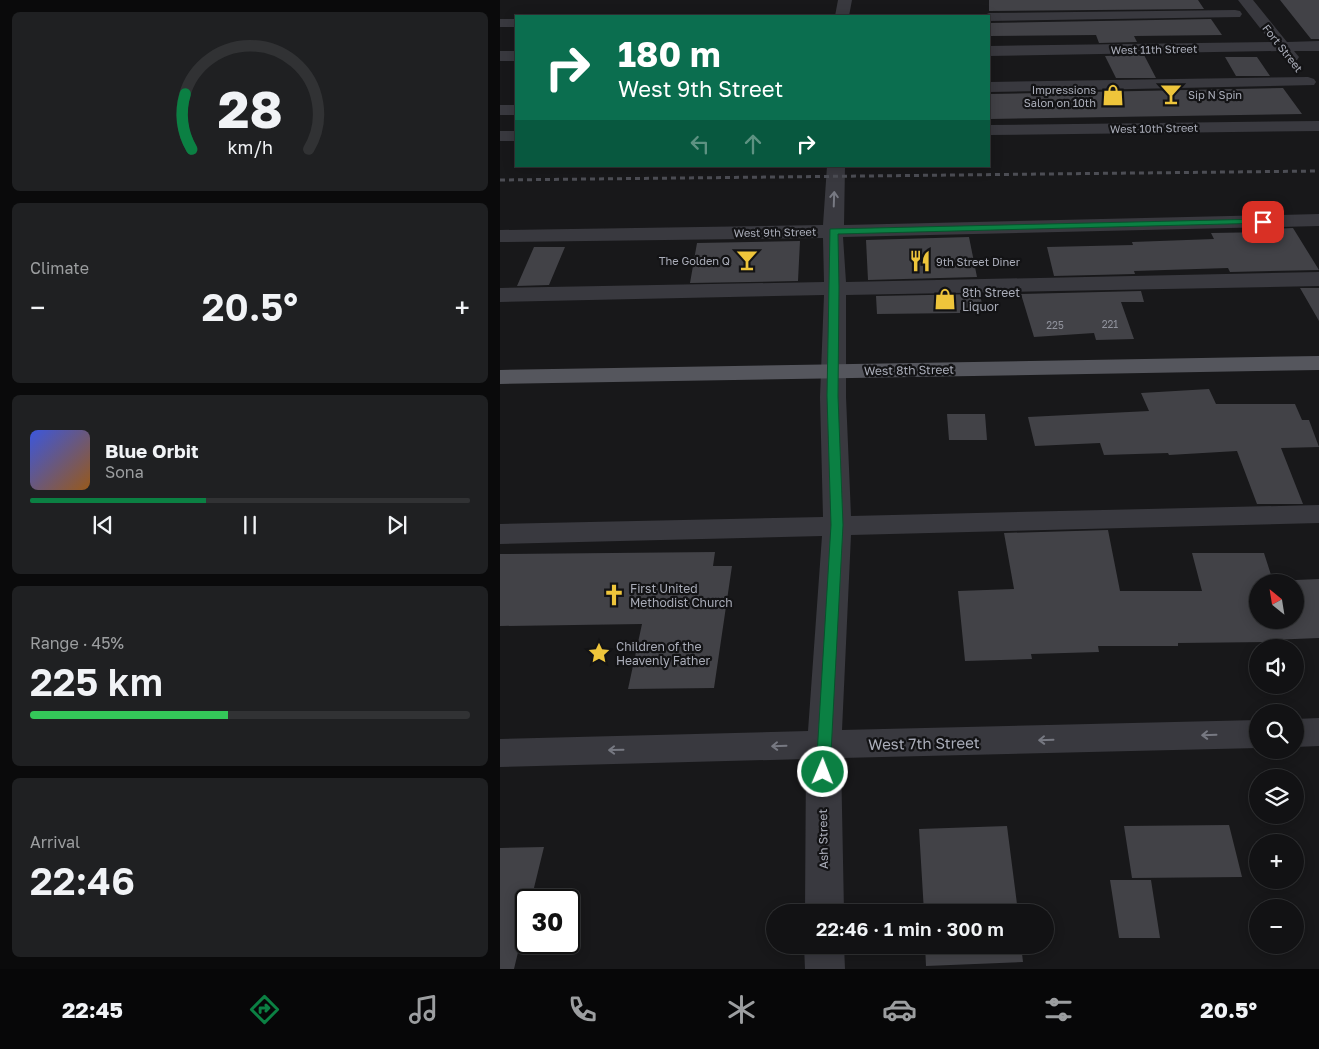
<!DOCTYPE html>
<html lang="en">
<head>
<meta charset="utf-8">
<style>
	body { margin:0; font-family:"Golos Text",sans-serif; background:#1f2022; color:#f1f3f6; height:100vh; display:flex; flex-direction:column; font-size:19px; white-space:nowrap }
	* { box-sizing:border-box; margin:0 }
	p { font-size:16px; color:#9c9ea0 }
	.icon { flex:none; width:28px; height:28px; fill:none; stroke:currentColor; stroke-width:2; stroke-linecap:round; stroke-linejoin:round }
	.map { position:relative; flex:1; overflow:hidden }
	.panel { display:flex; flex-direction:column; gap:12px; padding:12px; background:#0a0a0b; width:500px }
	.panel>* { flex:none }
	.top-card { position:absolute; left:15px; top:15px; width:475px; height:152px; border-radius:0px; box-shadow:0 2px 12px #0003,0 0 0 1px #313234; background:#0b6e4f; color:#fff; overflow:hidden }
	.needle { width:32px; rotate:330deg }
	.buttons { position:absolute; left:749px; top:574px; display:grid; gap:10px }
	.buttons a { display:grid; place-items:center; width:55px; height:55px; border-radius:50%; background:#121214; box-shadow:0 2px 12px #0003,0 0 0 1px #313234; font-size:25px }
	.speed { position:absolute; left:15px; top:889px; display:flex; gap:10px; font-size:25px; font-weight:700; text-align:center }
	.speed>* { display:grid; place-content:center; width:65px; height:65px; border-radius:50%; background:#121214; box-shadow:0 2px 12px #0003,0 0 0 1px #313234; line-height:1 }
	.speed .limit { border:2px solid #111; border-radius:8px; background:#fff; color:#111 }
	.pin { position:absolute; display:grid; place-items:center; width:42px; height:42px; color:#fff; margin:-21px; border-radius:10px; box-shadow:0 2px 8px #0006 }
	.me { position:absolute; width:55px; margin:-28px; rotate:1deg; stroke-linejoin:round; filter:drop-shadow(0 0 4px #0008) }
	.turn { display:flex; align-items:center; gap:18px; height:105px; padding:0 20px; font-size:22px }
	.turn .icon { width:65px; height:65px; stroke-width:2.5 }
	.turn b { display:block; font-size:35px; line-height:42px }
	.lanes { display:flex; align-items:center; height:48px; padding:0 20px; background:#0003; justify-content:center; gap:25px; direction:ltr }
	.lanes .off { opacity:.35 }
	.big { font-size:38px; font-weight:600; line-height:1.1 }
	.panel .tile { flex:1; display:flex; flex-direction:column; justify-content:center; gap:8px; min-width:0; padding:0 18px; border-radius:8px; background:#1f2022 }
	.panel .dial { align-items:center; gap:0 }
	.dial svg { height:130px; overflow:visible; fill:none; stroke:#313234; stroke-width:7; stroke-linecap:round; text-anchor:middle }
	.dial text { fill:#f1f3f6; stroke:none }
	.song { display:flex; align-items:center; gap:15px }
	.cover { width:60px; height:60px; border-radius:8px; background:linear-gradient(135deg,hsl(230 70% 55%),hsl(30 70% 35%)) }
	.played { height:5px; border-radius:2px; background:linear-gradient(90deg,#0b8043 40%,#313234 40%) }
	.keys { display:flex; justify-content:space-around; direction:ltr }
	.heat { display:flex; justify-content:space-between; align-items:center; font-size:28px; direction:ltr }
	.charge { height:8px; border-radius:4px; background:linear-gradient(90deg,#34c759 45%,#313234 0) }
	.trip { position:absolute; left:266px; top:904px; width:288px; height:50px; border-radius:25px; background:#121214; box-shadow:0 2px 12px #0003,0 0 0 1px #313234; font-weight:600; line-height:50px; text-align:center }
	.menu { display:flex; height:80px; justify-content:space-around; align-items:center; background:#070708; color:#9c9ea0 }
	.menu .icon { width:35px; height:35px }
	.menu .active { color:#0b8043 }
	.menu b { font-size:22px; color:#f1f3f6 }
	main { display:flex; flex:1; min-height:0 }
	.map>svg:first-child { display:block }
	.building { fill:#424247; fill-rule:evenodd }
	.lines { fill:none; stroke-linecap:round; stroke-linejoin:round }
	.minor { fill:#39393f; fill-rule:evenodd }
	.major { fill:#55565d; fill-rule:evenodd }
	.rail { stroke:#4c4d54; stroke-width:3; stroke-dasharray:5 4; stroke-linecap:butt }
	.oneway { stroke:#777982 }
	.route { fill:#0b8043; stroke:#07532c }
	.labels { text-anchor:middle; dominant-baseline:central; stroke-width:4.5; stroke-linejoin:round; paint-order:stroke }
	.number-label { font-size:10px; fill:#90929c }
	.far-street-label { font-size:11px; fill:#aaadb9; stroke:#131315 }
	.far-poi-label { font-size:11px; fill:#aaadb9; stroke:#131315; text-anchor:end }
	.poi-label { font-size:12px; fill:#aaadb9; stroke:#131315; text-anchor:start }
	.street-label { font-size:12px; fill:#aaadb9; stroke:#131315 }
	.near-street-label { font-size:15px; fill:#aaadb9; stroke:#131315 }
</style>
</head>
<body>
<main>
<section class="panel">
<div class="tile dial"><svg viewBox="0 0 100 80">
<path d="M14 69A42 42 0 1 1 86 69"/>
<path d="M14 69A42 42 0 0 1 10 35" stroke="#0b8043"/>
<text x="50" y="56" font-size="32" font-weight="700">28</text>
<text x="50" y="72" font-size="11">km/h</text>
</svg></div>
<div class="tile"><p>Climate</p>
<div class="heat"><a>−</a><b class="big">20.5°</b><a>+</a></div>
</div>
<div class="tile">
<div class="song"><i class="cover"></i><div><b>Blue Orbit</b><p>Sona</p></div></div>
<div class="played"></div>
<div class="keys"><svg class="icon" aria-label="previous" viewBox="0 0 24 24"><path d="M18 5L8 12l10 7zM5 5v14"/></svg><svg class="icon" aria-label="pause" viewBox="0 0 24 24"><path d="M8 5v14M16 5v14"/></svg><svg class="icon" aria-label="next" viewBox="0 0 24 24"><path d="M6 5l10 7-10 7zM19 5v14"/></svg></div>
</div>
<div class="tile"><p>Range · 45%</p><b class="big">225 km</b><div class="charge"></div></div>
<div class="tile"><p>Arrival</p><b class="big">22:46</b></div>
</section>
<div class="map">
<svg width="819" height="969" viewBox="0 0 819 969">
	<rect width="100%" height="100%" fill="#18181a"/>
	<path class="building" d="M489 0H698L704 9 489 11Z
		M780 0H819V39H811Z
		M711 19 722 35 634 36 637 42 599 43 596 35 489 36V23Z
		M644 55 656 78H616L605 56Z
		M725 57H757L770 76H736Z
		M783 88 802 114 489 119V94Z
		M793 228 819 270 730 272 728 268 634 271 635 274 554 276 547 247 633 245 632 242 714 239 711 233 769 232 767 229Z
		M469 237 477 277 368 280 366 240Z
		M300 241 298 281 190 283 197 243Z
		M34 247H65L49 285 17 286Z
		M800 288H819V321Z
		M641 291 644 302H621L634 339 596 340 594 333 534 337 521 294Z
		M480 294 483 309 460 310V313L377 314 376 296Z
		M709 389 716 404H795L802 420H809L819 447 781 448 803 504H757L737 451 669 455 668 453 604 455 600 443 535 446 528 417 649 411 641 393Z
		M447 414H485L487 440H449Z
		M608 530 620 591H702L692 553H764L773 581 819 579V638L767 640 768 642 678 643V646H598L599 652 531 654 532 659 465 661 458 591 514 589 504 533ZM758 582H795V620H758Z
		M215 552 213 566H232L214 688 128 689 142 624 0 626V554Z
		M729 825 742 877 632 878 624 826Z
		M507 826 518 912H424L419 829Z
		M44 847 31 900H26V919L14 969H0V848Z
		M610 880H651L660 938H619Z
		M425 945H521L523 962 426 966Z"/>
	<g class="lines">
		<path class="minor" d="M338 0H352L349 16H335Z
			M738 0H753L787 42 819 41V51H794L799 57 797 60C787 63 784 59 778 51L489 56V46L771 42Z
			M735 10 740 11 742 14 740 17 489 21V16H482L489 13Z
			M0 19H16V27H0Z
			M0 51H16V61H0Z
			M808 77 814 79 816 82 814 85 489 92V82Z
			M0 105H16V115H0Z
			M819 121V131L489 135V125Z
			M0 131H16V141H0Z
			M327 166H345L344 225 819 214V226L343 237 346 282 819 272V286L346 295V397L351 516 819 505V523L351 535 342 730 758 720V748L341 758 344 912H305L306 759 0 767V739L308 731 322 536 0 544V524L323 517 320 397 324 295 0 302V288L324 282 323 238 0 242V230L323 225Z
			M819 718V746L795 747V719Z
			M304 945H344L345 969H305Z"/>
		<path class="major" d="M819 356V370L0 384V370Z"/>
		<path class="rail" d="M0 180 819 171"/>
	</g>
	<defs><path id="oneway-shaft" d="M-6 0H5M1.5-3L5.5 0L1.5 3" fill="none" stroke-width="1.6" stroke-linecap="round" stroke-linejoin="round" transform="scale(1.25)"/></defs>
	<g class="oneway">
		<use href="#oneway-shaft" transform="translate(334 199) rotate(-88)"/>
		<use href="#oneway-shaft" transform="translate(709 735) rotate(178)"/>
		<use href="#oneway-shaft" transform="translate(546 740) rotate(178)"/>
		<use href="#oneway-shaft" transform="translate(279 746) rotate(178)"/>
		<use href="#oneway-shaft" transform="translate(116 750) rotate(179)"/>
	</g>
	<path class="route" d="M763 219 766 220V223L338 234 339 287 338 396 343 525 330 772 328 776 323 778 318 776 316 772 331 525 327 396 330 229Z"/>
	<defs>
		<g id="bar-bare" transform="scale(1.725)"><path d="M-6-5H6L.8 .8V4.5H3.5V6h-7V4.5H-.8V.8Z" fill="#eec53b" stroke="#131315" stroke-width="2.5" paint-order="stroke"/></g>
		<g id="shop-bare" transform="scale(1.725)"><path d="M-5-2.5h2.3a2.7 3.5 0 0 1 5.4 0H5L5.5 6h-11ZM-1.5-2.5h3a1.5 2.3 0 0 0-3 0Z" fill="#eec53b" stroke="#131315" stroke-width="2.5" paint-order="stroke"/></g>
		<g id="restaurant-bare" transform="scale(1.725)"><path d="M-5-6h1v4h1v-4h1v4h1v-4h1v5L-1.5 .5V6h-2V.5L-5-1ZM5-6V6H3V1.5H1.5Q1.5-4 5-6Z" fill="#eec53b" stroke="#131315" stroke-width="2.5" paint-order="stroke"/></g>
		<g id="church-bare" transform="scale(1.725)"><path d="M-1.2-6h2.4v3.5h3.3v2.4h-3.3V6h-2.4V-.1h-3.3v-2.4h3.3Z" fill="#eec53b" stroke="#131315" stroke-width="2.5" paint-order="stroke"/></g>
		<g id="sight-bare" transform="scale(1.725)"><path d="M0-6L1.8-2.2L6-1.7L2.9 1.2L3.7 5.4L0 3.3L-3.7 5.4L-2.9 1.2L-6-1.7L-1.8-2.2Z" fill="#eec53b" stroke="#131315" stroke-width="2.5" paint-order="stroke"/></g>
	</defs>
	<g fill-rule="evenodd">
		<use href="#bar-bare" x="671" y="94"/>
		<use href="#shop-bare" x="613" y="95"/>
		<use href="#bar-bare" x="247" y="260"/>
		<use href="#restaurant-bare" x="420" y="261"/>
		<use href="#shop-bare" x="445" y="299"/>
		<use href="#church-bare" x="114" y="595"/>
		<use href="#sight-bare" x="99" y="653"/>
	</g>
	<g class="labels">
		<g class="number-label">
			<text x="610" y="324">221</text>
			<text x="555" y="325">225</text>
		</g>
		<g class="far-street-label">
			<text transform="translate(783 48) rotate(52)">Fort Street</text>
			<text transform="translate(654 49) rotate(-1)">West 11th Street</text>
			<text transform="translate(654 128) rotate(-1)">West 10th Street</text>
			<text transform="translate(275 232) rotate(-1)">West 9th Street</text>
		</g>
		<g class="far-poi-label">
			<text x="596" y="89">Impressions<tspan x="596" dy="13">Salon on 10th</tspan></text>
			<text x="688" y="94" text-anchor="start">Sip N Spin</text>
			<text x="230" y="260">The Golden Q</text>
			<text x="436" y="261" text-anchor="start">9th Street Diner</text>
		</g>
		<g class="poi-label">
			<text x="462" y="292">8th Street<tspan x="462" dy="14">Liquor</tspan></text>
			<text x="130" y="588">First United<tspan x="130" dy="14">Methodist Church</tspan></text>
			<text x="116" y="646">Children of the<tspan x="116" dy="14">Heavenly Father</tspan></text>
		</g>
		<g class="street-label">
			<text transform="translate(409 370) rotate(-1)">West 8th Street</text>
			<text transform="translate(323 839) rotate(-91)">Ash Street</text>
		</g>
		<g class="near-street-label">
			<text transform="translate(424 743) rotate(-1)">West 7th Street</text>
		</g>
	</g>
</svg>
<div class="buttons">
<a><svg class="needle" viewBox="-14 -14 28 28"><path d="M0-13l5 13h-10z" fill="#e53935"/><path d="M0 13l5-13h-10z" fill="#9c9ea0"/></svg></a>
<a><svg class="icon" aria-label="sound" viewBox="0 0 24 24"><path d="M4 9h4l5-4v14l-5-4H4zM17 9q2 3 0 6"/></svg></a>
<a><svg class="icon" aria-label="search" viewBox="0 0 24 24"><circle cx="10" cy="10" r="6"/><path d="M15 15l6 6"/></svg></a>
<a><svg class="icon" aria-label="layers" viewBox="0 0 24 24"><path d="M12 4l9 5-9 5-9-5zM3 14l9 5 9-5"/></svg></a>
<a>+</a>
<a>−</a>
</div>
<div class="speed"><div class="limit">30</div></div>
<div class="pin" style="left:763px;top:222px;background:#d93025"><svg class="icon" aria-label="arrive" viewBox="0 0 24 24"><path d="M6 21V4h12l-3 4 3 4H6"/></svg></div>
<svg class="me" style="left:323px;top:772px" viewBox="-20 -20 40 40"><circle r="17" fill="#0b8043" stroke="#fff" stroke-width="3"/><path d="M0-11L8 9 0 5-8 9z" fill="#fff"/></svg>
<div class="trip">22:46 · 1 min · 300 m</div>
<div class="top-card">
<div class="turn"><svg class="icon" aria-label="right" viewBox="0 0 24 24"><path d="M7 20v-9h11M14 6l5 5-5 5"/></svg><div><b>180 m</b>West 9th Street</div></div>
<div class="lanes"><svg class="icon off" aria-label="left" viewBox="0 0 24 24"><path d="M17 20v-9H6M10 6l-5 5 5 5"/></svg><svg class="icon off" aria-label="ahead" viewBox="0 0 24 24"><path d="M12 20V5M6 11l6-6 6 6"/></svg><svg class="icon" aria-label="right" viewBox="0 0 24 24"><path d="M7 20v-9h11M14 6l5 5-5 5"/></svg></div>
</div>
</div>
</main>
<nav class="menu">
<b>22:45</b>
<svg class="icon active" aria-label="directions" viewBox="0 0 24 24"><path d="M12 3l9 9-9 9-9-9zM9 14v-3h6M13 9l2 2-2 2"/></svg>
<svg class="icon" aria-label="music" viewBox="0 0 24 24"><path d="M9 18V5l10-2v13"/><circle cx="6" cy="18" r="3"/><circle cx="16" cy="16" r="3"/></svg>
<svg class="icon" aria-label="phone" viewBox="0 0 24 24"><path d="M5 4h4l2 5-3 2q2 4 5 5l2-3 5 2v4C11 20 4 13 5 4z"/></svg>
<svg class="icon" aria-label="climate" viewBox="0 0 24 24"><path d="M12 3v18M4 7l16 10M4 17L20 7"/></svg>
<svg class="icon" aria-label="car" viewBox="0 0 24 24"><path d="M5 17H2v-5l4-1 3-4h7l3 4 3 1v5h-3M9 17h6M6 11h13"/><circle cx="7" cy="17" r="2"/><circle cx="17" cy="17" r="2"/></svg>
<svg class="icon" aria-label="filters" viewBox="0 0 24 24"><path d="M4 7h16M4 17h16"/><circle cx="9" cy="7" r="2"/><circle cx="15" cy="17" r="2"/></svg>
<b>20.5°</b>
</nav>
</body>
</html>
